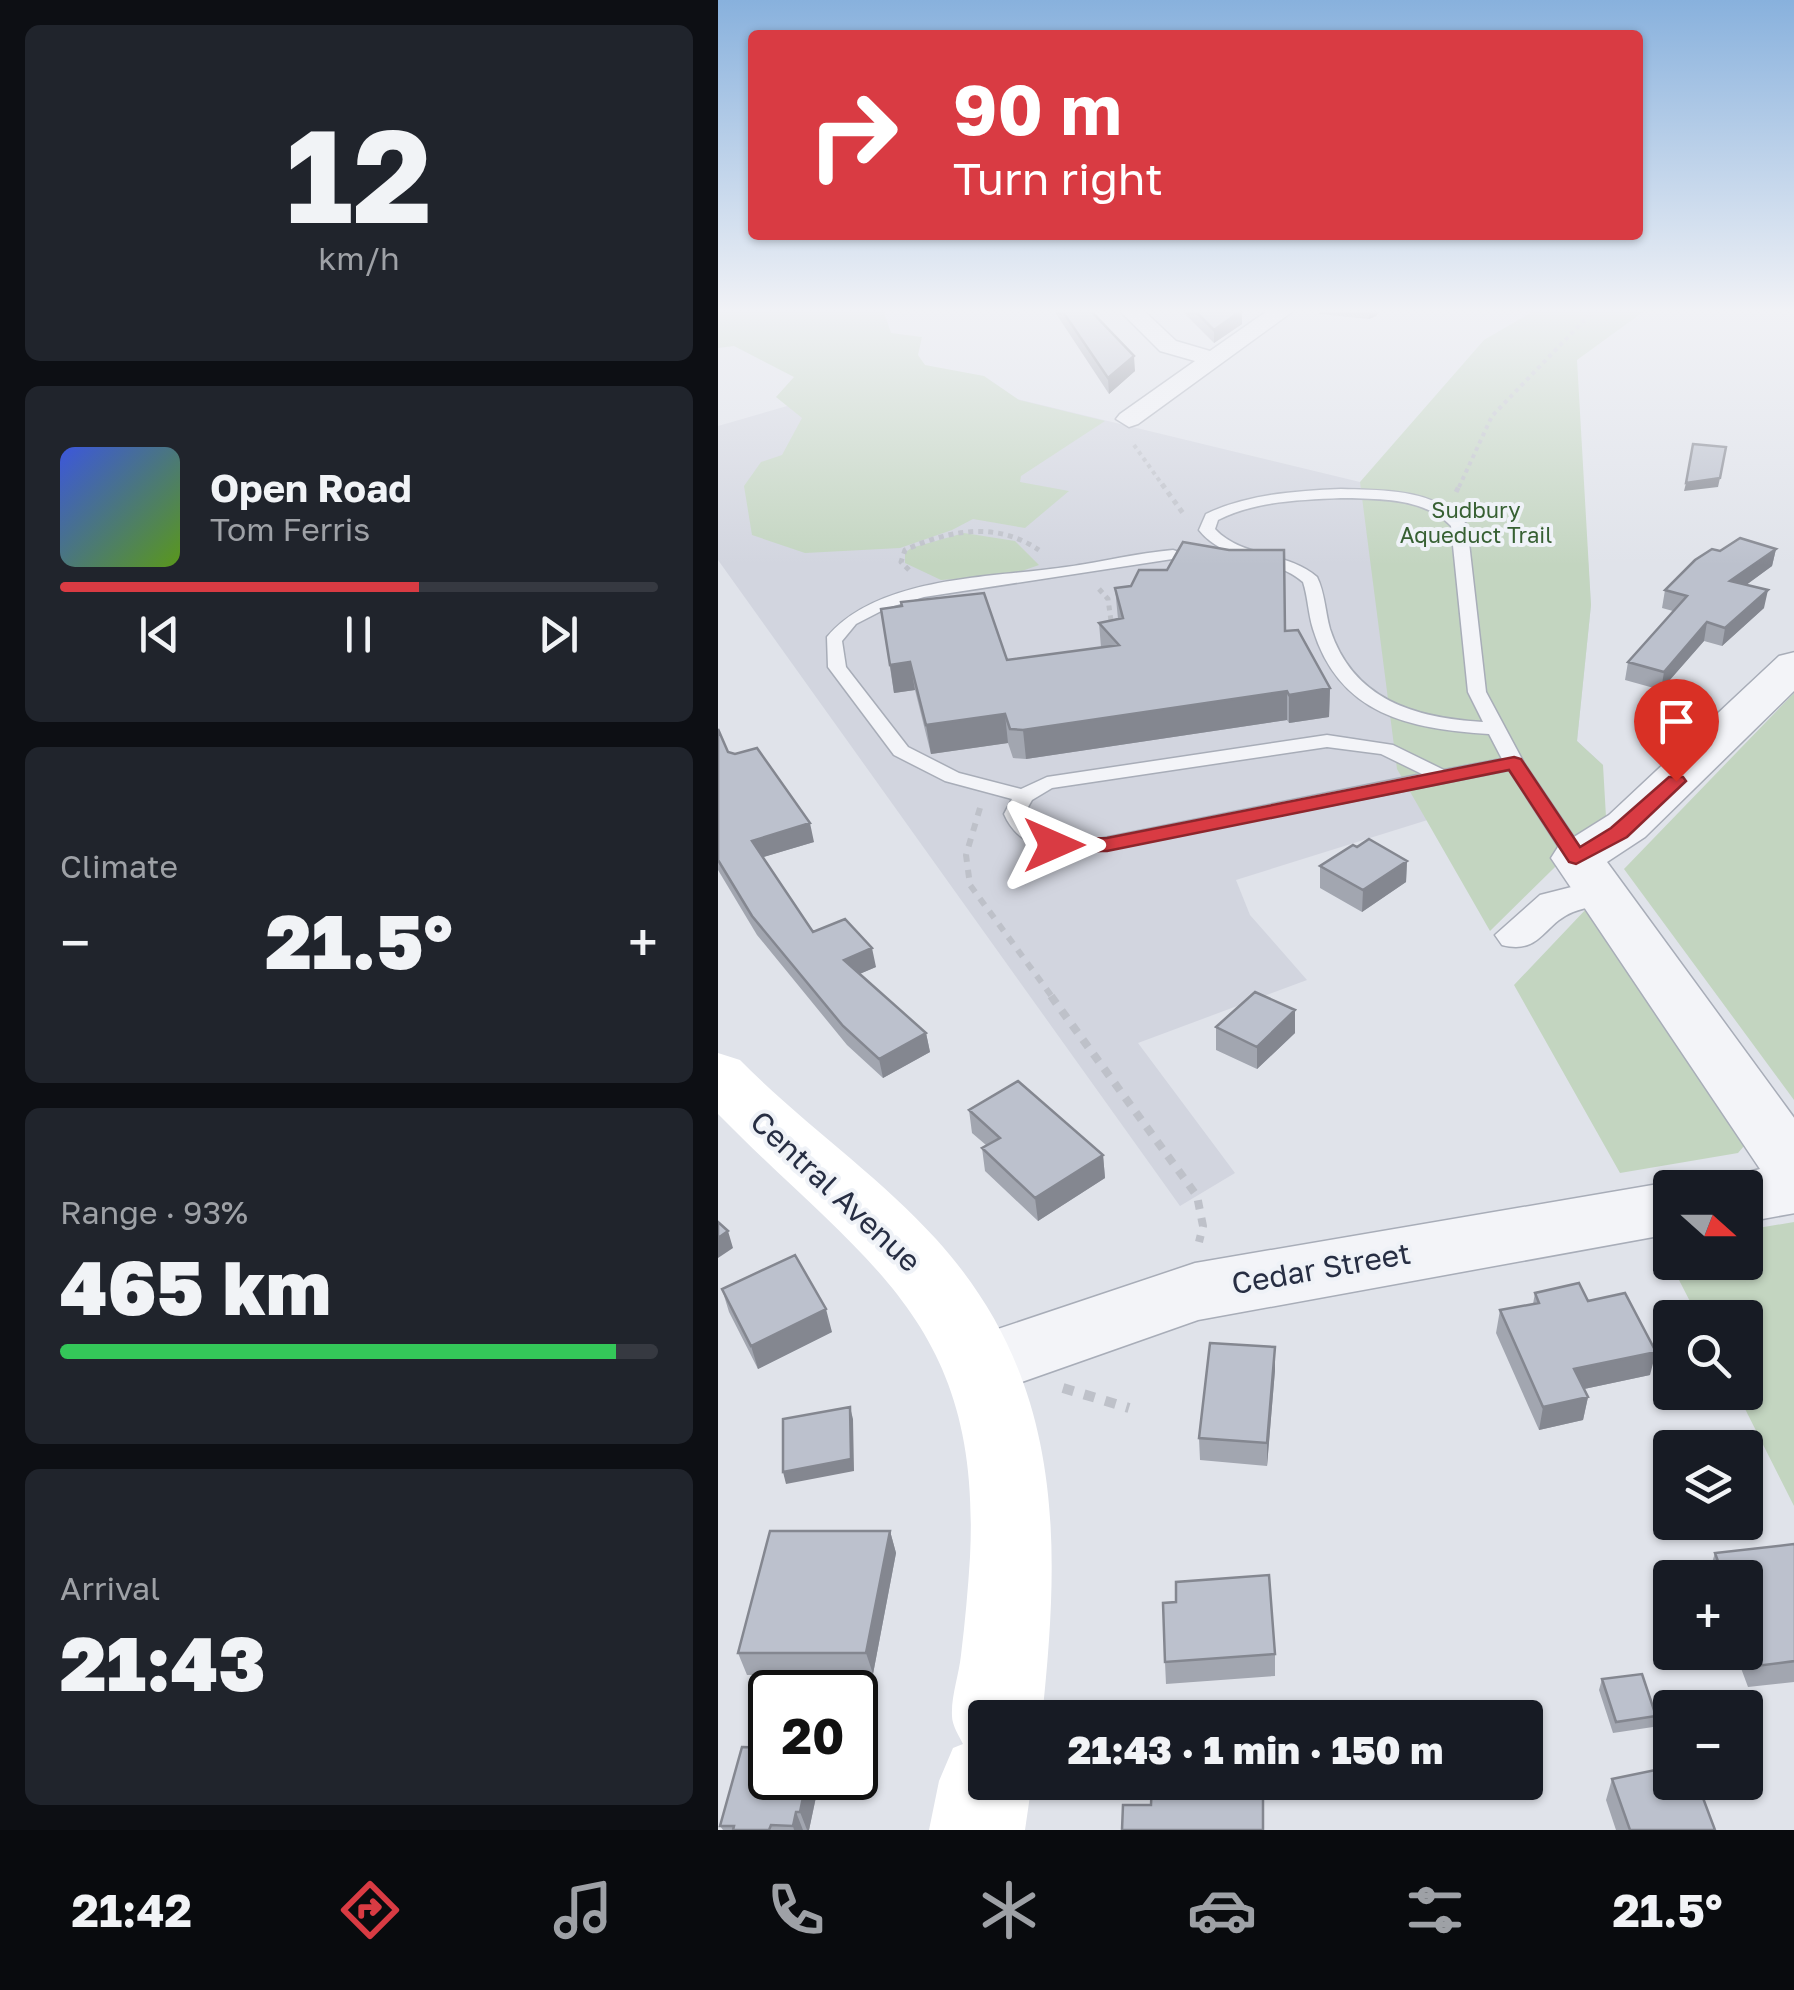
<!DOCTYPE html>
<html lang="en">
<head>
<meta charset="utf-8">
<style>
	body { margin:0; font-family:"Golos Text",sans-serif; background:#20242c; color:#f1f3f6; height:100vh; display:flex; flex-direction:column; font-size:38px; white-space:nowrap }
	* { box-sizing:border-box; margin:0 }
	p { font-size:32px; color:#9ea1a6 }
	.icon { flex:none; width:55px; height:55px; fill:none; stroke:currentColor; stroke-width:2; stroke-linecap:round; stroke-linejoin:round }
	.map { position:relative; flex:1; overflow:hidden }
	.panel { display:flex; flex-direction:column; gap:25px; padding:25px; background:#0d0f14; width:718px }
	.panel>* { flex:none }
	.hud { position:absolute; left:30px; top:30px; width:895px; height:210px; border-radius:10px; box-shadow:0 2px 8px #0004; background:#d93b43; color:#fff; overflow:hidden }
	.needle { width:65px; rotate:111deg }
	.fabs { position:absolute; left:935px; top:1170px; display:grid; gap:20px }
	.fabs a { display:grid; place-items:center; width:110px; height:110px; border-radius:10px; background:#171b24; box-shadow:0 2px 8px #0004; font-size:50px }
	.speed { position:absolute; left:30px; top:1670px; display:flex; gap:20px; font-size:50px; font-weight:700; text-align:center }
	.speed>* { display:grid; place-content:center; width:130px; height:130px; border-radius:50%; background:#171b24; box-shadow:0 2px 8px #0004; line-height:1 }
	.speed .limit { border:5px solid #111; border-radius:15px; background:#fff; color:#111 }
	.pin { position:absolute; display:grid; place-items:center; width:85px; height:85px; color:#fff; margin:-102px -42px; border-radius:50% 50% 50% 0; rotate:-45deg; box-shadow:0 0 10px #0007 }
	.pin .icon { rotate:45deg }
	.me { position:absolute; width:110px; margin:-55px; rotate:90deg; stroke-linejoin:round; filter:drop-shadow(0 0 8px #0008) }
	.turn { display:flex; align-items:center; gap:35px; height:210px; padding:0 40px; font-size:45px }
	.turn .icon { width:130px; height:130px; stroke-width:2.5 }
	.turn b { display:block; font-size:70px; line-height:85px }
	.big { font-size:75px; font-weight:800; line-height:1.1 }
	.panel .widget { flex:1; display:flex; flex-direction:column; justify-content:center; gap:15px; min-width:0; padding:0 35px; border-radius:15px; background:#20242c }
	.panel .dial { align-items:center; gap:0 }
	.dial b { font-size:130px; line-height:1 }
	.song { display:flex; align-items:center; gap:30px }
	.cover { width:120px; height:120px; border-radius:15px; background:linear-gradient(135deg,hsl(230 70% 55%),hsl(90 70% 35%)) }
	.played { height:10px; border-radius:5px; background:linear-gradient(90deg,#d93b43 60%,#363941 60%) }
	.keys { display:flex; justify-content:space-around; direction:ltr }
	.heat { display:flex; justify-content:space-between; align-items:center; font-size:55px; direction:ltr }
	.charge { height:15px; border-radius:8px; background:linear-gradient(90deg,#34c759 93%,#363941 0) }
	.trip { position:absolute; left:250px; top:1700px; width:575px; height:100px; border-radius:10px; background:#171b24; box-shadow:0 2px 8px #0004; font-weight:800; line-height:100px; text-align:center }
	.dock { display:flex; height:160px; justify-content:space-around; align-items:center; background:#090b0e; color:#9ea1a6 }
	.dock .icon { width:70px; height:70px }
	.dock .active { color:#d93b43 }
	.dock b { font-size:45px; color:#f1f3f6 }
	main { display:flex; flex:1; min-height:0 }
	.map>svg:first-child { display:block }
	.built { fill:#d2d5df }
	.green { fill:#c3d5c0 }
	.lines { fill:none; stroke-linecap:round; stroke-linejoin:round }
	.service-casing { stroke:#a8adb8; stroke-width:3 }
	.minor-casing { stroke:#a8adb8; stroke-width:3 }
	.tertiary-casing { stroke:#a8adb8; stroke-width:3 }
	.path-far4 { stroke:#bec1c9; stroke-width:4; stroke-dasharray:4 4; stroke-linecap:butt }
	.path-far3 { stroke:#bec1c9; stroke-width:5; stroke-dasharray:5 5; stroke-linecap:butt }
	.path-far2 { stroke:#bec1c9; stroke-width:6; stroke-dasharray:8 8; stroke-linecap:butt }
	.path-far1 { stroke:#bec1c9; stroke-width:8; stroke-dasharray:9 9; stroke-linecap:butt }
	.path { stroke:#bec1c9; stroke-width:10; stroke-dasharray:11 11; stroke-linecap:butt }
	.service { fill:#f3f4f8; fill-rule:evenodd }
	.minor { fill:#f3f4f8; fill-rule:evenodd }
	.tertiary { fill:#f3f4f8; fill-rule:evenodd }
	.secondary { fill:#fff; fill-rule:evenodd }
	.wall { fill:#a2a6b0 }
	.shaded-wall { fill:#848790 }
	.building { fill:#bcc1cd; stroke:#848790; stroke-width:2.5 }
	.route { fill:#d93b43; stroke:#8d262c; stroke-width:2.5 }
	.labels { text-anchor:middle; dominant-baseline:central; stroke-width:8; stroke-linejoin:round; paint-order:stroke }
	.far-park-label { font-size:22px; fill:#376033; stroke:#eff2f7 }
	.near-street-label { font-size:30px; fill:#272e43; stroke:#eff2f7 }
</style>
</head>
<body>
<main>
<section class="panel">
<div class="widget dial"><b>12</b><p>km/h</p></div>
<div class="widget">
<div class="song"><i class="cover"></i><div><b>Open Road</b><p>Tom Ferris</p></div></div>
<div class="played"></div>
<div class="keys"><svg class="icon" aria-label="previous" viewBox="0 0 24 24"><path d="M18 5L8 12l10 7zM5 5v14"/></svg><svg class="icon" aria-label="pause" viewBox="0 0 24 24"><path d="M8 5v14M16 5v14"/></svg><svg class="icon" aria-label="next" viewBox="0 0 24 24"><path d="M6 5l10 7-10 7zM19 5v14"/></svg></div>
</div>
<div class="widget"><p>Climate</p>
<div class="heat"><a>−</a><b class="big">21.5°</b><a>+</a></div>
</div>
<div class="widget"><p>Range · 93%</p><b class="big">465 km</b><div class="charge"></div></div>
<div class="widget"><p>Arrival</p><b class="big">21:43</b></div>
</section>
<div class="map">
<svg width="1077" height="1830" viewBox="0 0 1077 1830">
	<rect width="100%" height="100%" fill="#e0e3ea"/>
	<path class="built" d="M187 372 642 482 866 501 873 605 859 741 885 765 518 880 532 915 589 980 420 1043 517 1173 462 1206 0 560V426Z"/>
	<path class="green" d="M0 309H165L173 333 204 337 200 355 207 365 266 376 301 400 387 421 303 476 302 482 351 491 307 528 255 519 234 530 182 548 87 553 34 535 26 486 43 462 64 455 84 418 58 397 76 377 16 346 0 348Z
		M819 309H929L859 360 873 605 859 741 885 765 888 817 772 931 679 769 642 482 766 340Z
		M246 533 297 541 321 565 292 575 223 580 187 563V553L193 548Z
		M1076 693V1100L906 869Z
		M870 907 1026 1146 1020 1153 902 1173 796 985Z
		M1076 1222H1077L1076 1506 1019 1393 1028 1392V1318L980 1317 942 1243 952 1241V1262H1028V1230Z"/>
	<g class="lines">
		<g class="service-casing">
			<path id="service" d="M623 489C667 490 719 489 749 525L768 692 806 763 870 858 867 863H851L791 770 371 853C336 853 301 849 286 814L294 799 227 781 176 755 110 667 109 637C160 576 274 578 348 567 384 562 419 553 455 550L461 552V558L206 597 169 608 138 624 124 641 128 667 190 747 241 773 303 789 329 777 609 735 675 745 726 770 784 759 771 734C692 729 621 715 595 629 590 613 590 597 585 582 554 555 508 564 481 530L488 514C530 494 577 491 623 489ZM623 498C661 499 705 497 733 526L750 692 765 722C697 718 635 700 612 629 607 611 607 593 599 577 569 551 524 558 497 529L500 520C538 501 581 500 623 498ZM609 747 663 754 704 774 371 841 324 834 306 814 314 800 334 788Z"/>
		</g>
		<g class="minor-casing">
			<path id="minor" d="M400 309H424L458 341 492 351 552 309H578L420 424 411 427 398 419 402 414 477 361 442 351Z
				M881 880 896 884 902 893 896 902C883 905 868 907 855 912 825 924 823 955 784 945L777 935 822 895Z"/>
		</g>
		<g class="tertiary-casing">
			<path id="tertiary" d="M1077 652V690L927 837 889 862 1077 1119V1213L1028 1222V1188H999L1004 1179 1042 1169 833 858 840 847 891 815 1061 656Z
				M952 1182 969 1188H952V1234L480 1320 264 1396 238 1387 227 1365 238 1343 477 1263Z"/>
		</g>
		<path class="path-far4" d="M416 445 446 487
			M741 487 774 416 877 309"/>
		<path class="path-far3" d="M444 484 467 516
			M738 492 742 484
			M191 570 183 562 187 550C232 530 278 521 321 550
			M381 589 390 599 394 628"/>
		<path class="path-far2" d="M262 808 248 855 252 885 335 998"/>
		<path class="path-far1" d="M333 996 479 1196 485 1226 481 1242"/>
		<path class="path" d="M345 1388 411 1408"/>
		<use href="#service" class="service"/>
		<use href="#minor" class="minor"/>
		<use href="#tertiary" class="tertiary"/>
		<path class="secondary" d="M0 1053 22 1060C84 1123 159 1174 218 1239 346 1380 343 1540 324 1718H268V1782H314L307 1830H211L221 1781 235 1748 245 1744C241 1736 234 1725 234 1716 233 1696 241 1675 243 1655 247 1622 250 1590 252 1557 264 1320 147 1264 0 1114Z"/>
	</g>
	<path class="wall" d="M335 309H371L417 371 391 394Z
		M462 309H523L524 324 496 343Z
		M601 309H664L658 316 651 319 601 314Z
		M1058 549 1054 566 1028 585 1046 608 1004 646 986 641 943 690 907 680 910 662 955 611 944 608 947 590 1002 551Z
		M397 588 567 631 612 688 611 717 571 723 569 720 308 759 295 758 290 743 213 754 197 690 176 693 163 609 289 660 383 647 381 623 400 619Z
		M0 729 10 752 96 842 45 857 95 932 158 967 141 974 208 1033 212 1052 165 1078 129 1045 39 935 0 870Z
		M639 847 689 861 688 882 644 912 602 888V866Z
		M577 1010V1033L539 1069 498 1050V1027Z
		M251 1110 385 1155 387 1178 320 1221 267 1171 264 1148 268 1145 254 1133Z
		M4 1289 114 1332 40 1369 11 1312Z
		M817 1293 870 1301 932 1375 866 1389 870 1397 865 1420 821 1430 778 1333 782 1310 815 1304Z
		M557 1370 549 1466 482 1460 481 1438Z
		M172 1531 178 1553 155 1674 29 1675 20 1653Z
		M1077 1544V1682L1030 1687 1017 1652H1028V1578H991L990 1575 997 1553Z
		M458 1602 557 1654V1676L448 1684 447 1662Z
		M884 1679 938 1716 935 1727 895 1733 881 1690Z
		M102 1778 91 1830H5L2 1826Z
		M894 1779 997 1830H898L888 1800Z"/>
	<path class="shaded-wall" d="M651 309H664L658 316 651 319Z
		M524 310V324L496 343V330Z
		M416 356 417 371 391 394 390 378Z
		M1002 478 1000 487 966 491 968 483Z
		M1058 549 1054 566 1009 599 1012 581Z
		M1050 590 1046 608 1004 646 1007 628Z
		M989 622 986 641 943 690 946 672Z
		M192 662 197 690 176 693 172 665Z
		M612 688 611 717 571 723V695Z
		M569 691V720L308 759 305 730Z
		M287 714 290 743 213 754 208 725Z
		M92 823 96 842 39 859 34 841Z
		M689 861 688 882 644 912 645 890Z
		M154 948 158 967 130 979 126 960Z
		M577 1010V1033L539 1069V1047Z
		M208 1033 212 1052 165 1078 161 1059Z
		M385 1155 387 1178 320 1221 317 1198Z
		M10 1231 15 1248 0 1258V1238Z
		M108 1309 114 1332 40 1369 33 1346Z
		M557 1347V1370L549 1466V1443Z
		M938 1352 932 1375 852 1392 856 1369Z
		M870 1397 865 1420 821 1430 825 1407Z
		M132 1407 135 1419 136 1471 68 1484 65 1472Z
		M172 1531 178 1553 155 1674 148 1653Z
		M89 1778H102L91 1830H89L82 1812Z
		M78 1812 85 1830H76L75 1826Z"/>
	<path class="building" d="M343 309H371L416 356 390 378Z
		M475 309H523L524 310 496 330Z
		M975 444 1008 447 1002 478 968 483Z
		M1022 538 1058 549 1012 581 1050 590 1007 628 989 622 946 672 910 662 969 596 947 590 977 560 994 549 1002 551Z
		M465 542 511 550H566L567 631 580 630 612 688 571 695 569 691 305 730 292 729 287 714 208 725 192 662 172 665 163 609 184 606 183 602 266 593 289 660 401 645 381 623 405 618 397 588 413 586 421 570H449Z
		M0 729 10 752 17 754 39 748 92 823 34 841 95 932 127 919 154 948 126 960 208 1033 161 1059 125 1026 34 916 0 860Z
		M651 839 689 861 645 890 602 866 635 845 639 847Z
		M537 992 577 1010 539 1047 498 1027Z
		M300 1081 385 1155 317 1198 264 1148 282 1138 251 1110Z
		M0 1222 10 1231 0 1238Z
		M77 1255 108 1309 33 1346 4 1289Z
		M861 1283 870 1301 907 1293 938 1352 856 1369 870 1397 825 1407 782 1310 821 1303 817 1293Z
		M492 1343 557 1347 549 1443 481 1438Z
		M132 1407 133 1459 65 1472V1419Z
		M52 1531H172L148 1653H20Z
		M1077 1544V1661L1038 1666 1028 1636V1578H1006L997 1553Z
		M551 1575 557 1654 447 1662 445 1603 458 1602V1582Z
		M924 1674 938 1716 898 1722 884 1679Z
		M24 1747 52 1748V1778H89L82 1812H78L75 1826 53 1825 51 1830H15L16 1826H2Z
		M952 1767V1782H979L997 1830H912L894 1779Z
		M434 1782H545V1830H404L405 1805H433Z"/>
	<linearGradient id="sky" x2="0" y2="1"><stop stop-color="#88b1dd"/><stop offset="0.55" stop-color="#f1f2f6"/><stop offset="1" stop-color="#f1f2f6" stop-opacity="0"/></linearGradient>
	<rect width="1077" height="565" fill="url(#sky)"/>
	<path class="route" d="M796 757 803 759 862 847 893 828 951 777H965L968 781 909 837 858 864 851 862 791 770 389 851H336L325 845 336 839 389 838Z"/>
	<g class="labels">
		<g class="far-park-label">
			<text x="758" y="509">Sudbury<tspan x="758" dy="25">Aqueduct Trail</tspan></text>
		</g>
		<g class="near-street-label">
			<text transform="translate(118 1191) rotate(43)">Central Avenue</text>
			<text transform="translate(603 1268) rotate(-10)">Cedar Street</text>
		</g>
	</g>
</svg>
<div class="fabs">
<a><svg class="needle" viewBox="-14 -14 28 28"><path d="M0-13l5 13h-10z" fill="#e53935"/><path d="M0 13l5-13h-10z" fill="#9ea1a6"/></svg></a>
<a><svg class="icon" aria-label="search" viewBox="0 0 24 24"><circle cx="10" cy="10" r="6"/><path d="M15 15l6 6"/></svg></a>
<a><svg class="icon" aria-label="layers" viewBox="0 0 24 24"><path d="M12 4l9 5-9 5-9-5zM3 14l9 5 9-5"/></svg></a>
<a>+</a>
<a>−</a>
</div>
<div class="speed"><div class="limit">20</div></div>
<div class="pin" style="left:958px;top:781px;background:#d93025"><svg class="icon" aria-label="arrive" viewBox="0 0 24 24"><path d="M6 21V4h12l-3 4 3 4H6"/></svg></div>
<svg class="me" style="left:336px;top:845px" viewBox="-20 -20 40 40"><path d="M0-17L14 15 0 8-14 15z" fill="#d93b43" stroke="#fff" stroke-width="4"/></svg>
<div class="trip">21:43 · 1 min · 150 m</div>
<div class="hud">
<div class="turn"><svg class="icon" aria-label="right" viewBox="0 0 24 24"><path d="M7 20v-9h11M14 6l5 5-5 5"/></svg><div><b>90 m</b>Turn right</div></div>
</div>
</div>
</main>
<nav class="dock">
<b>21:42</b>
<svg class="icon active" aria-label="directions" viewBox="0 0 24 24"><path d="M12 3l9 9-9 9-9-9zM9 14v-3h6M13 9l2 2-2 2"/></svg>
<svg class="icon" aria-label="music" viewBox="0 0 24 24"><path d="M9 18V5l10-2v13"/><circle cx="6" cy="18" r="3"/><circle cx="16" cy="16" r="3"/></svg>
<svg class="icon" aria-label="phone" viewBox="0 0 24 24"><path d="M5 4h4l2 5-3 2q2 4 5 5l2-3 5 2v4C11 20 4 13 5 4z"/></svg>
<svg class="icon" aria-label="climate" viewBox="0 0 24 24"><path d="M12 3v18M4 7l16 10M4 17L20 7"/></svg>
<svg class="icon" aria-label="car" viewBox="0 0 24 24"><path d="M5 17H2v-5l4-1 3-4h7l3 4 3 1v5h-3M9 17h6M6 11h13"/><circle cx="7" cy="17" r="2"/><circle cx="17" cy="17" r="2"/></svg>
<svg class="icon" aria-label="filters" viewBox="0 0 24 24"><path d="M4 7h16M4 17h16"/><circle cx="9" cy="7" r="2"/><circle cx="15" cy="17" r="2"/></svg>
<b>21.5°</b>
</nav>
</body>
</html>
